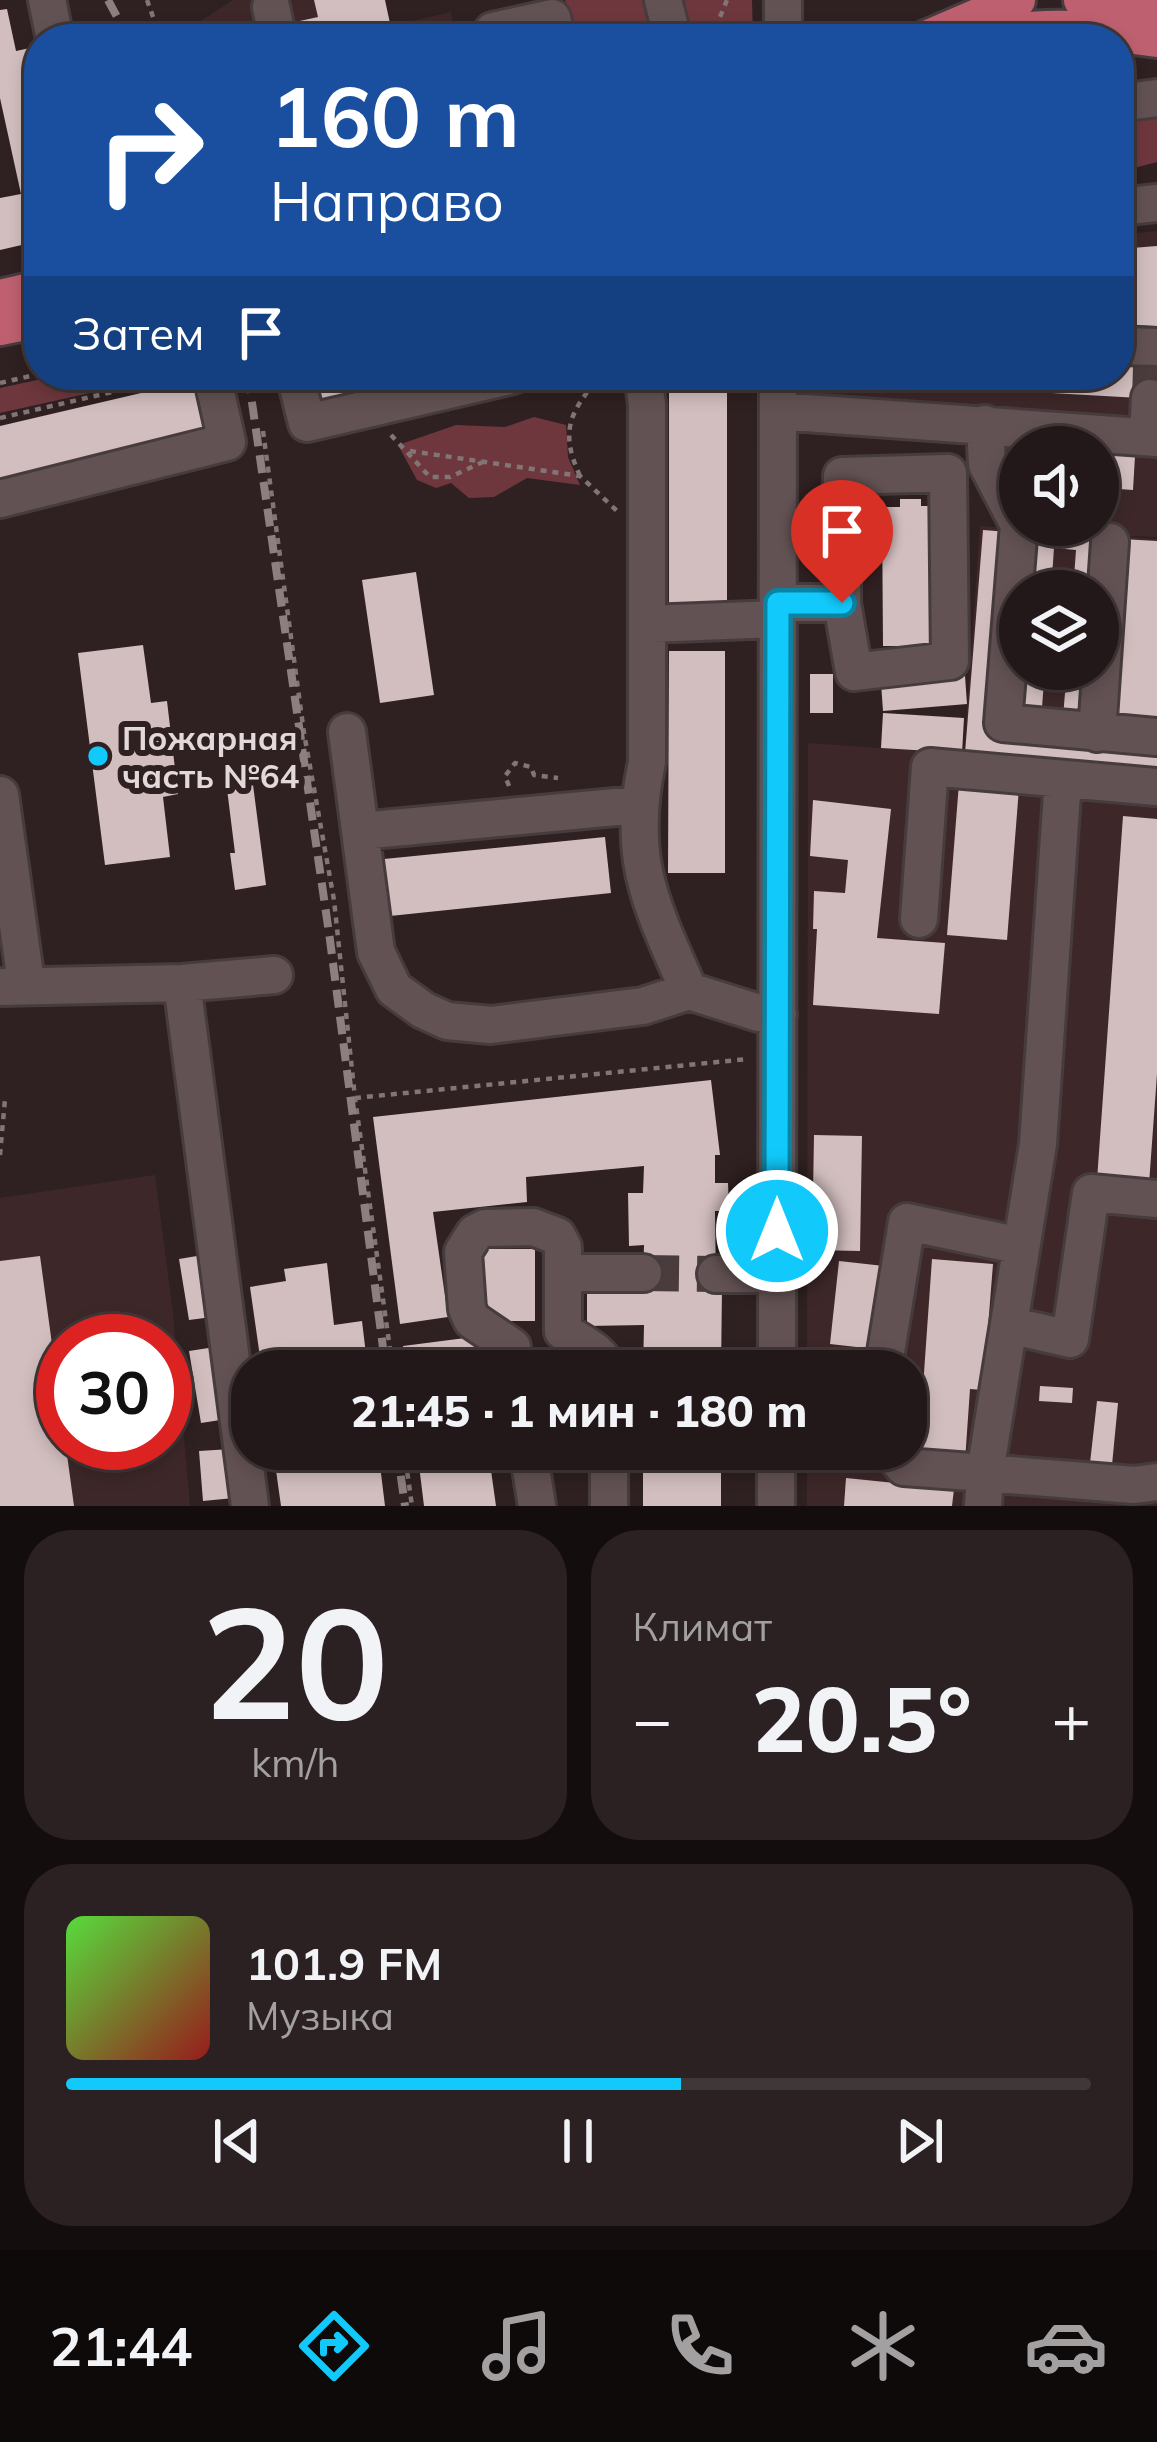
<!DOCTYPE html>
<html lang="ru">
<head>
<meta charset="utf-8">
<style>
	body { margin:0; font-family:Mulish,sans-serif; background:#2b2122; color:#f1f3f6; height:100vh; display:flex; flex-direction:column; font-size:45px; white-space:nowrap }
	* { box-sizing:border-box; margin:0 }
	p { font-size:39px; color:#a3a0a2 }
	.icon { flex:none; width:66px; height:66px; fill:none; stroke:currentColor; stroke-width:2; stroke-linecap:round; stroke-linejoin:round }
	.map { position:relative; height:1506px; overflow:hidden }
	.sheet { display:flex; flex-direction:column; gap:24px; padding:24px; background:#130d0e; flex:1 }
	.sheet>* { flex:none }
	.banner { position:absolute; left:24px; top:24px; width:1110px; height:366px; border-radius:48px; box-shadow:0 6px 18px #0003,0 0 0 3px #403738; background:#1a4fa0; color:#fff; overflow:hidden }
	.tools { position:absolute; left:999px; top:426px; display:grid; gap:24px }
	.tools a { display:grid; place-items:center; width:120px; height:120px; border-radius:50%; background:#231819; box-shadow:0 6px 18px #0003,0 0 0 3px #403738; font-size:60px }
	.speed { position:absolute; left:36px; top:1314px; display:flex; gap:24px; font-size:60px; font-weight:700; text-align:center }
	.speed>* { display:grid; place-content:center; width:156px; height:156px; border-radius:50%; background:#231819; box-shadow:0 6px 18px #0003,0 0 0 3px #403738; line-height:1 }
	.speed .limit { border:18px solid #d22; background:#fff; color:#111 }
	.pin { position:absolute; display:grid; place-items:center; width:102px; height:102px; color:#fff; margin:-123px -51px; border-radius:50% 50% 50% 0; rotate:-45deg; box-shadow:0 0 12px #0007 }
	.pin .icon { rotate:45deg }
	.me { position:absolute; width:132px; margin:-66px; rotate:0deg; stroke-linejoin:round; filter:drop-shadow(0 0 9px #0008) }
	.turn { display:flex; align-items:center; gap:42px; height:252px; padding:0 48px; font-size:54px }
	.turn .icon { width:156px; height:156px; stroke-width:2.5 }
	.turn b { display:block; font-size:84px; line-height:102px }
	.then { display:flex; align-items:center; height:114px; padding:0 48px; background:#0003; gap:24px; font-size:45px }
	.big { font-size:90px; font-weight:800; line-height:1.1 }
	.sheet .widget { flex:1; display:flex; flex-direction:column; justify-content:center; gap:18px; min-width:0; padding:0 42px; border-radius:48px; background:#2b2122 }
	.sheet .dial { align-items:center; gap:0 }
	.dial b { font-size:156px; line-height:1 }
	.song { display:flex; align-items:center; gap:36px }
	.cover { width:144px; height:144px; border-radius:18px; background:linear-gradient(135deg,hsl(110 70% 55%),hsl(0 70% 35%)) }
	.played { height:12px; border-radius:6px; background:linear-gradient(90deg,#11cafb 60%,#403738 60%) }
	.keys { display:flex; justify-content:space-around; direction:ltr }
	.heat { display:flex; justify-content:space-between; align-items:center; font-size:66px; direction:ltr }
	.sheet .tiles { flex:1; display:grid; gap:24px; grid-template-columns:1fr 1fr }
	.widget:last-child { grid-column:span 2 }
	.trip { position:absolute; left:231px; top:1350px; width:696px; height:120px; border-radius:48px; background:#231819; box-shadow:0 6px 18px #0003,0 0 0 3px #403738; font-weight:800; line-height:120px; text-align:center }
	.tabs { display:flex; height:192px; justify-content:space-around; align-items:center; background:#0e0a0a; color:#a3a0a2 }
	.tabs .icon { width:84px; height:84px }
	.tabs .on { color:#11cafb }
	.tabs b { font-size:54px; color:#f1f3f6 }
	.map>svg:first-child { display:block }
	.built { fill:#3d2729; fill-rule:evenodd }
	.green { fill:#6e373d }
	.building { fill:#d2bebf }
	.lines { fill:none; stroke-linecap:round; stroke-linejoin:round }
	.minor-tunnel { stroke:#4a3c3d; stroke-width:36; stroke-dasharray:36 18; stroke-linecap:butt }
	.minor-casing { stroke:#473c3d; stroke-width:42 }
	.major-casing { stroke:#473c3d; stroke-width:42 }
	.path { stroke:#837576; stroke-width:4.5; stroke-dasharray:6 6; stroke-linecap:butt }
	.minor { stroke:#635253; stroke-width:36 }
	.major { stroke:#be606f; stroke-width:36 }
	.rail { stroke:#8c7f80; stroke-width:8; stroke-dasharray:18 9; stroke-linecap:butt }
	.route-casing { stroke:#0b83a3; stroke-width:30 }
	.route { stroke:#11cafb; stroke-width:21 }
	.poi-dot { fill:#11cafb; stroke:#2f2021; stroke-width:4.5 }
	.labels { text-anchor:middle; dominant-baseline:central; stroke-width:12; stroke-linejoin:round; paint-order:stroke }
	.poi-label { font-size:33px; font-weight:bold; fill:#e4d9da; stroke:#2f2021; text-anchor:start }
</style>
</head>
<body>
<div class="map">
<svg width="1157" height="1506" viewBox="0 0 1157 1506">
	<rect width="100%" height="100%" fill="#2f2021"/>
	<path class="built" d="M233 0H314L391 26 451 12 456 39H173Z
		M1157 231V537L1107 535 1157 539V1506H807V1449H906V1371H807L808 743 964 754 980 526 1035 530 1034 525H1098V447H1020V504L997 436 811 419 812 375H1119V235ZM1020 591H1098V669H1020Z
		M155 1175 173 1313 190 1506H0V1198ZM63 1341H165V1443H63Z"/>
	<path class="green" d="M565 0H649L661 39H574Z
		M676 0H752L753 39H684Z
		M1157 109V162L1119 172V115Z
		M60 375H171L0 413V388Z
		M534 417 566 425 568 457 580 485 527 478 494 497 469 498 451 483 436 488 417 480 398 445 456 425 505 427Z"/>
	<path class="building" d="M314 0H385L391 28 418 23 421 39H290L286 24 318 17Z
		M7 9 16 51 39 46V241L0 250V198L21 194 0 98V10Z
		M1157 246V326L1119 324V249Z
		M1119 366 1157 368V399L860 382 861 375H1119Z
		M303 375H460L315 411Z
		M201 379 214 433 0 483V426Z
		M669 381H727V604L669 605Z
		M1107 455 1135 456 1133 490 1104 488Z
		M900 499H921V506H936L937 647 902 653V646H883L882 507H900Z
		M983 530 1009 532 992 734 1157 748V771L965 753Z
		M1031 532 1095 537V591H1073L1076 550 1054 548 1051 591H1027Z
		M1122 539 1157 541V724L1110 721Z
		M416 572 434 695 380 703 362 580Z
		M143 645 151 703 167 701 178 794 163 797 170 857 105 865 78 653Z
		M669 651H725V873H668Z
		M1021 669H1045L1042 707 1018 705Z
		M1067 669H1089L1085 719 1063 717Z
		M810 674H833V713H810Z
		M965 676 967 704 883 711 881 683Z
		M883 713 964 718 962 753 881 748Z
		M252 777 266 885 235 890 230 853H235L226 781Z
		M959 783 1019 788 1007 940 947 935Z
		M813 800 891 809 877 938 945 943 939 1014 813 1005 817 929H813L814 891 845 893 848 860 810 856Z
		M1123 816 1157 819V1074L1149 1184 1097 1180Z
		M605 837 611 893 390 916 384 859Z
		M711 1080 720 1155H715V1183H728L729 1211H715L716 1287H722L721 1371H643L644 1325 587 1326V1287L643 1288 644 1245 629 1246 628 1193H643L644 1166 526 1177 527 1202 433 1212 448 1317 400 1324 373 1117Z
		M814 1135 862 1136 860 1251 812 1250Z
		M482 1249H535V1321H483Z
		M203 1255 212 1317 189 1320 179 1259Z
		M40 1256 74 1506H0V1261Z
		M932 1259 993 1264 983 1390 970 1389 965 1461 918 1458Z
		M839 1261 884 1266 874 1349 830 1344Z
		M327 1263 334 1325 362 1321 368 1371H262L250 1287 286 1281 284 1269Z
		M473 1337 478 1371H406L403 1346Z
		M215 1347 227 1419 201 1423 189 1351Z
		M1040 1386 1073 1388 1072 1403 1039 1401Z
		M1097 1401 1118 1403 1112 1465 1090 1463Z
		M231 1449 234 1498 203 1501 199 1451Z
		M273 1449H378L385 1506H281Z
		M417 1449H488L496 1506H424Z
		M643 1449H721V1506H643Z
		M846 1478 954 1489 952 1506H844Z"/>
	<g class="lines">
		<path class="minor-tunnel" d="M1150 398 1151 367
			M643 1273 716 1274"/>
		<g class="minor-casing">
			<path id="minor" d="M47 0 55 39
				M663 0 673 39
				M271 7 278 39
				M488 39 493 31 552 18 557 39
				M783 39V0
				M1119 103 1157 98
				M1119 207 1157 203
				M1119 346 1157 347
				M295 375 307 423 513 375
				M643 375 647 405V762C626 858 651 905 689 991
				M778 411 1157 438
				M985 424 987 464 1019 525 1003 723 1157 737
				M1148 436 1150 398
				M0 499 227 442 212 375
				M778 603H842V476L948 473 950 661 854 672 842 603
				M648 624 778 619
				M347 732 376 952 394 989 423 1010 447 1021 491 1025 643 1006 689 991 759 1013 778 1014
				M1097 733 1110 542
				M0 795 26 983
				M361 831 637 805
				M919 919 930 767 1157 787
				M182 983 250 1506
				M0 987 182 983 274 975
				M563 1273H643
				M716 1274H777
				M1009 1325 1070 1339 1091 1193 1157 1199
				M516 1371 512 1347 472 1320 467 1309 463 1252 475 1233 485 1228 533 1227 557 1236 563 1247V1331C579 1342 603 1351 608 1371
				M777 1371 778 375
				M883 1371 907 1222 1021 1246
				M528 1449 537 1506
				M609 1449V1506
				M888 1449 904 1467 985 1473 1038 1144 1063 779
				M776 1506V1449
				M983 1506 985 1473 1134 1485 1157 1482"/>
		</g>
		<g class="major-casing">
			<path id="major" d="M1082 0 1157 7
				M926 39 1017 0
				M991 39C1045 20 1102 32 1157 39
				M0 298 39 289
				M0 327 39 319"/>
		</g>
		<path class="path" d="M147 0 161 39
			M711 39 727 0
			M0 383 39 374
			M0 418 181 376
			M263 431 304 733 334 900 355 1098 393 1371
			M391 435 430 477H450L483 462
			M410 451 580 476 617 511
			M580 476C559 430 570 412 601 375
			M509 786 505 776 515 763 531 767 534 775 558 778
			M355 1098 748 1059
			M0 1155 5 1099
			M404 1449 412 1506"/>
		<use href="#minor" class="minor"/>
		<use href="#major" class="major"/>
		<path class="rail" d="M108 0 129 39
			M248 375 330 940 386 1371
			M397 1449 405 1506"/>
	</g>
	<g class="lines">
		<g class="route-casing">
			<path id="route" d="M777 1231 778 603H842"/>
		</g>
		<use href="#route" class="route"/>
	</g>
	<circle class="poi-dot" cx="98" cy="756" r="12"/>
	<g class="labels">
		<g class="poi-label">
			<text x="122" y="737">Пожарная<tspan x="122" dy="38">часть №64</tspan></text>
		</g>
	</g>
</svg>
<div class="tools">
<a><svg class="icon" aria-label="sound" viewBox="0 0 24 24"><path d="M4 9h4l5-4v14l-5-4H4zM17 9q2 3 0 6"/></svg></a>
<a><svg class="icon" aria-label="layers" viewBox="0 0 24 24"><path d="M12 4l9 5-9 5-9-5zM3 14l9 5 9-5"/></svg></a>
</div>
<div class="speed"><div class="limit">30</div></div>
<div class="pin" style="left:842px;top:603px;background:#d93025"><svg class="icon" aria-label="arrive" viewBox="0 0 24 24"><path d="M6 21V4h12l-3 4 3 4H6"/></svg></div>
<svg class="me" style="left:777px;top:1231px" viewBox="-20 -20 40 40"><circle r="17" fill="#11cafb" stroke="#fff" stroke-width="3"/><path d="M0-11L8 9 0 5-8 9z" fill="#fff"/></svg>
<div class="trip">21:45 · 1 мин · 180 m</div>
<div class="banner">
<div class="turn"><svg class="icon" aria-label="right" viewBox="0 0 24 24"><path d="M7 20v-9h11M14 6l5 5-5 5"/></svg><div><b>160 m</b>Направо</div></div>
<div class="then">Затем<svg class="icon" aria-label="arrive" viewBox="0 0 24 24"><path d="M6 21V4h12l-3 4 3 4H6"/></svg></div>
</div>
</div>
<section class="sheet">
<div class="tiles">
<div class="widget dial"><b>20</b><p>km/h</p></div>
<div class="widget"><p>Климат</p>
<div class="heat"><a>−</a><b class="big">20.5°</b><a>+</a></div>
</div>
<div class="widget">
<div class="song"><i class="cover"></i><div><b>101.9 FM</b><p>Музыка</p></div></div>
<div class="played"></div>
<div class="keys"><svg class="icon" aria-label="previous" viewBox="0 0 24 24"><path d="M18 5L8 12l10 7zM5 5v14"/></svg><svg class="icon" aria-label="pause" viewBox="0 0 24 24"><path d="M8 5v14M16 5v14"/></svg><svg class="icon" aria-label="next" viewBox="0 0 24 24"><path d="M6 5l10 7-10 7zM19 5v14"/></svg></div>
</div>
</div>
</section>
<nav class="tabs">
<b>21:44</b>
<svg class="icon on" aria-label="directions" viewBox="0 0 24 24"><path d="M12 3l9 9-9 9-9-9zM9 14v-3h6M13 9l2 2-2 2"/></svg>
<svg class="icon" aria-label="music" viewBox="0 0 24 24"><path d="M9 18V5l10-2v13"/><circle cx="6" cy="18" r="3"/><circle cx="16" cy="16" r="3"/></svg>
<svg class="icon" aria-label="phone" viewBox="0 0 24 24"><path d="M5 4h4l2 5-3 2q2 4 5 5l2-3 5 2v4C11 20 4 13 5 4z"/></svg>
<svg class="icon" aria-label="climate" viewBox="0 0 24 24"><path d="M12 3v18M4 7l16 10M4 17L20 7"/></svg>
<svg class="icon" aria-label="car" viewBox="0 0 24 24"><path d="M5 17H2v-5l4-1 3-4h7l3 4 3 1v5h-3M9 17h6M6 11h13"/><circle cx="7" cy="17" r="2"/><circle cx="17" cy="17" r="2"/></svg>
</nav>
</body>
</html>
